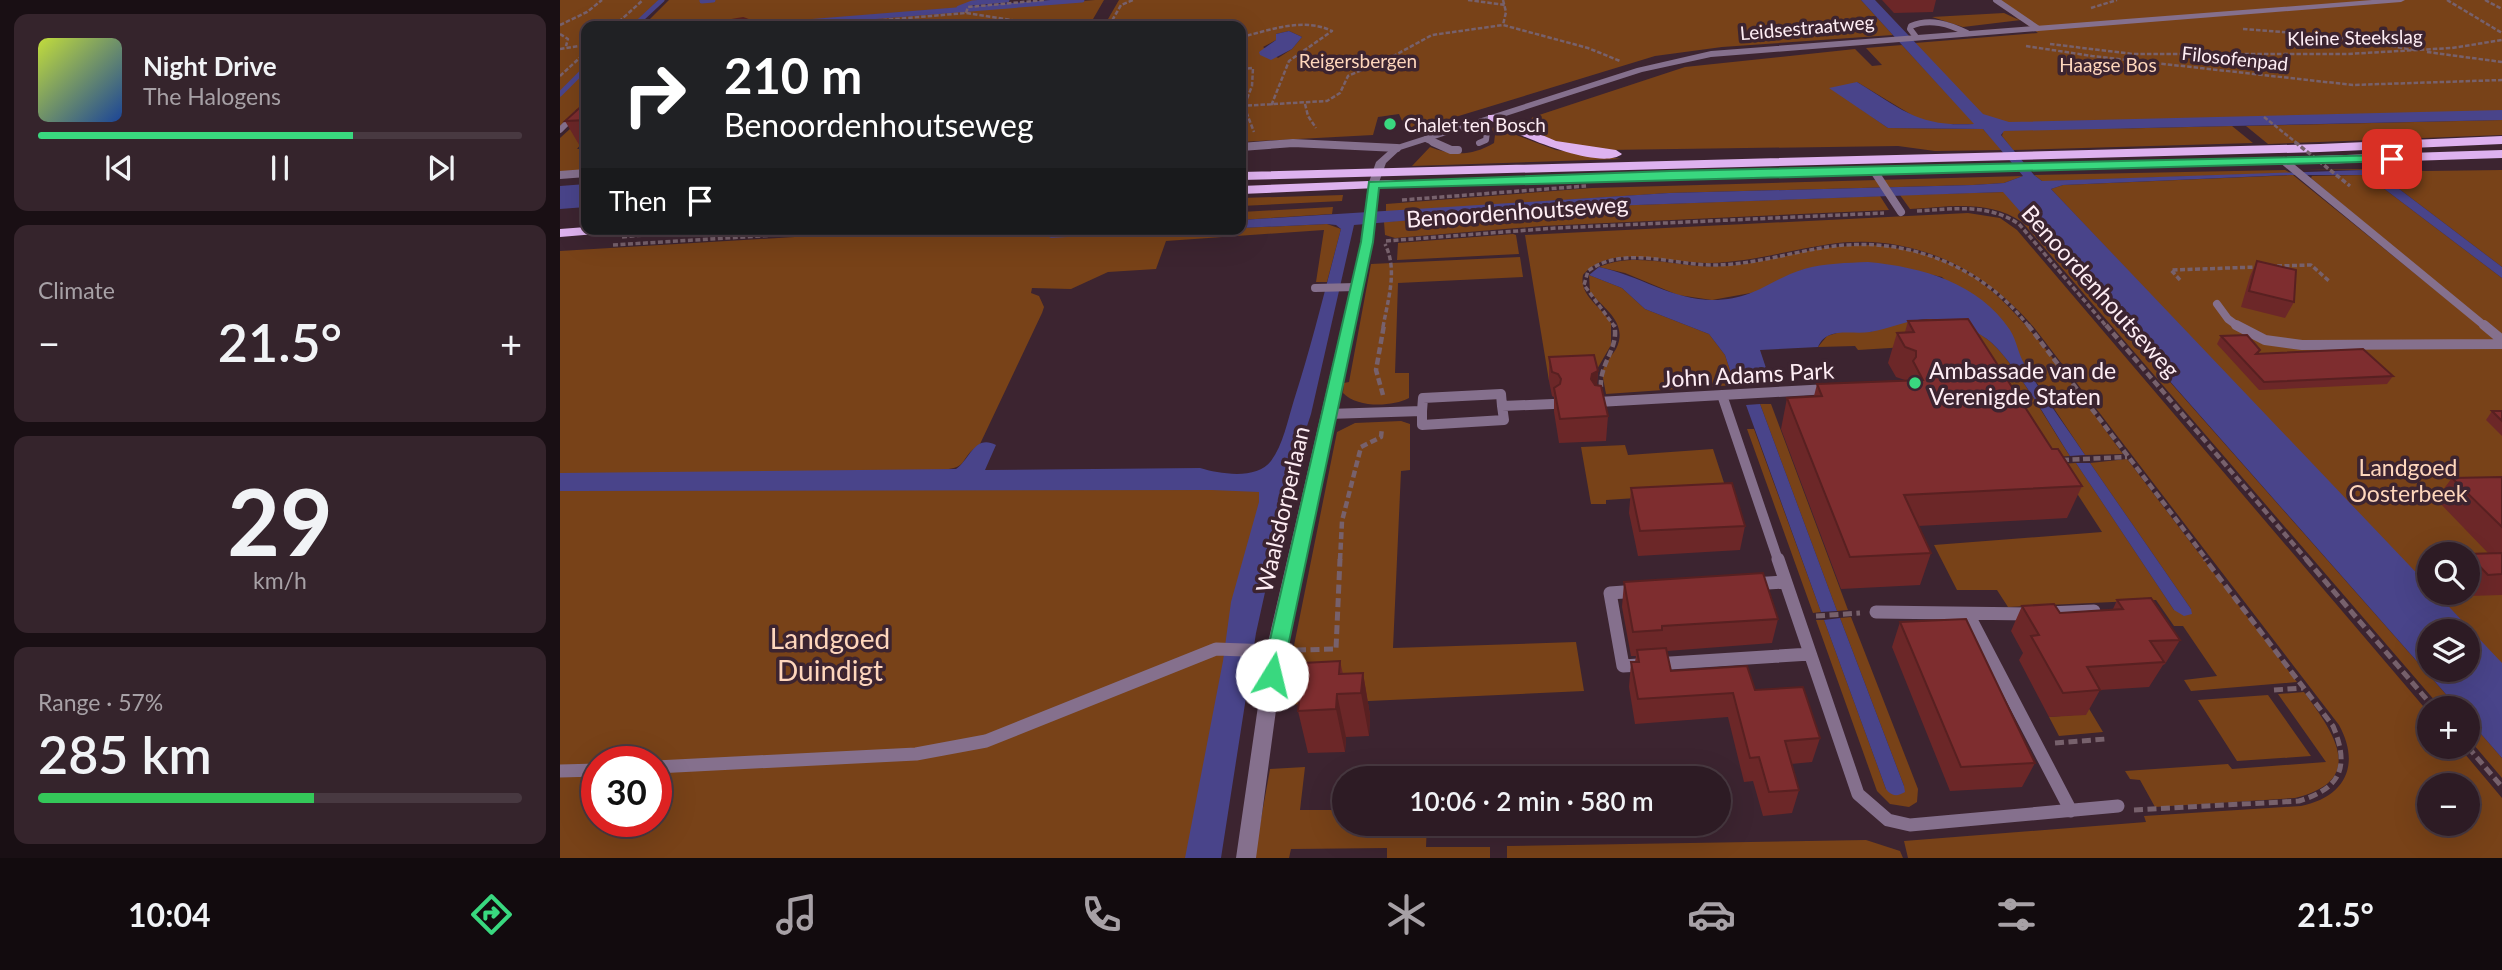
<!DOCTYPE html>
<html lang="en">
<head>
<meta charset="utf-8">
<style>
	body { margin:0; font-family:Lato,sans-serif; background:#35242c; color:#f1f3f6; height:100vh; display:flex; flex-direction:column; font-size:26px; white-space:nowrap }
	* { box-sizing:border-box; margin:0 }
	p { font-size:23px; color:#a7a1a6 }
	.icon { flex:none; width:38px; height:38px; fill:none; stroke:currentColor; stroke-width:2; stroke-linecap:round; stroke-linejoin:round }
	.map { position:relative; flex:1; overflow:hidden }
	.drawer { display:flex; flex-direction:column; gap:14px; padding:14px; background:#190f14; width:560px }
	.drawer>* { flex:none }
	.banner { position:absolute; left:21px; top:21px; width:665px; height:214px; border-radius:14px; box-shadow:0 7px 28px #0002,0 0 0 2px #483941; background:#202124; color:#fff; overflow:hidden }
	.fabs { position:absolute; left:1857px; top:542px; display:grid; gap:14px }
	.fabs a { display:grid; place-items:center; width:63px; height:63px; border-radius:50%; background:#2d1b24; box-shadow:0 7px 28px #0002,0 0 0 2px #483941; font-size:35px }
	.speed { position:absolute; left:21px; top:746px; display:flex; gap:14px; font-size:35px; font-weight:700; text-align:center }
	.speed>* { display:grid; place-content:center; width:91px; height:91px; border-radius:50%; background:#2d1b24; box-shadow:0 7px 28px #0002,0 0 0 2px #483941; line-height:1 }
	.speed .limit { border:10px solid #d22; background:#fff; color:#111 }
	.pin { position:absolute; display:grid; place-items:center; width:60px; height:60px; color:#fff; margin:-30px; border-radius:14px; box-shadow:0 4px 10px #0006 }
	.me { position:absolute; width:77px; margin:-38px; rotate:9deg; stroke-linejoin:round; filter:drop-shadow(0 0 5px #0008) }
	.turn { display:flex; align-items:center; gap:24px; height:147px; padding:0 28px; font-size:32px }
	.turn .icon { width:91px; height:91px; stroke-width:2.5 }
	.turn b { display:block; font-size:49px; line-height:60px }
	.then { display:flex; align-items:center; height:66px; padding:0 28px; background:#0003; gap:14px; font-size:26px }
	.big { font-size:52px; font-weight:600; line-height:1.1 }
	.drawer .tile { flex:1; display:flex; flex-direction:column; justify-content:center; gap:10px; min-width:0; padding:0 24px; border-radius:14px; background:#35242c }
	.drawer .dial { align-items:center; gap:0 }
	.dial b { font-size:91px; line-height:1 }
	.song { display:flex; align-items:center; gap:21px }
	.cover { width:84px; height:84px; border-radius:10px; background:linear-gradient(135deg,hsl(70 70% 55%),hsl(220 70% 35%)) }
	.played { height:7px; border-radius:4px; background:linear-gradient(90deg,#39d87f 65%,#483941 65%) }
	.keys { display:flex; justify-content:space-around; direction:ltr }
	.heat { display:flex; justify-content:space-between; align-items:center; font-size:38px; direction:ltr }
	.charge { height:10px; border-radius:5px; background:linear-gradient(90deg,#34c759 57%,#483941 0) }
	.trip { position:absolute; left:772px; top:766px; width:399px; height:70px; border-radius:35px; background:#2d1b24; box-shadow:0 7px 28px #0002,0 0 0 2px #483941; font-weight:600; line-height:70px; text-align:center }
	.tab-bar { display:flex; height:112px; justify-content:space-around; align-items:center; background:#120b0e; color:#a7a1a6 }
	.tab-bar .icon { width:49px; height:49px }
	.tab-bar .current { color:#39d87f }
	.tab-bar b { font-size:32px; color:#f1f3f6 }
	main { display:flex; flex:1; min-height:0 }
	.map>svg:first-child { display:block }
	.green { fill:#784218; fill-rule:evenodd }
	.water { fill:#49448a; fill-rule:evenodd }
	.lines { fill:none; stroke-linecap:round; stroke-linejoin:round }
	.stream { stroke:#49448a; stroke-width:5 }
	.path-far3 { stroke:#77616c; stroke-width:2.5; stroke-dasharray:4.5 2; stroke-linecap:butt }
	.path-far2 { stroke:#77616c; stroke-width:3.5; stroke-dasharray:5 2.5; stroke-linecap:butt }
	.path-far1 { stroke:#77616c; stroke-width:4.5; stroke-dasharray:7 3.5; stroke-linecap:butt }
	.path { stroke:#77616c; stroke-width:5; stroke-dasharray:9 4.5; stroke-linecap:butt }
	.service-far3 { stroke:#85708d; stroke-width:6 }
	.service-far2 { stroke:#85708d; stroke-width:8 }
	.service-far1 { stroke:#85708d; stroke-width:10 }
	.service { stroke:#85708d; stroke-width:13 }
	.minor { fill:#85708d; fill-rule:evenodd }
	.primary { fill:#deb2ef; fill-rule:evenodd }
	.path-bridge-far1 { stroke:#77616c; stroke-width:2.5; stroke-dasharray:4.5 2; stroke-linecap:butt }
	.path-bridge { stroke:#77616c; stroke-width:3.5; stroke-dasharray:5 2.5; stroke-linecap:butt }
	.wall { fill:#6c2728 }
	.shaded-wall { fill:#582021 }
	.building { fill:#7e2d2f; stroke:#582021; stroke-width:2 }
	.route { fill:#39d87f; stroke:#258c53; stroke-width:2 }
	.poi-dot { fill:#39d87f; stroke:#3c2430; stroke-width:2.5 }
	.labels { text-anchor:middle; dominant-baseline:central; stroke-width:7; stroke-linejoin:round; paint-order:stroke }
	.far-street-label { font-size:19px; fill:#feedf4; stroke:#3c2430 }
	.far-park-label { font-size:19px; fill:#fed6bc; stroke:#3c2430 }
	.far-poi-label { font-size:19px; fill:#feedf4; stroke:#3c2430; text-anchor:start }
	.street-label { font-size:23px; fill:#feedf4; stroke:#3c2430 }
	.poi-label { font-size:23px; fill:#feedf4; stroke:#3c2430; text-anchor:start }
	.park-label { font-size:23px; fill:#fed6bc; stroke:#3c2430 }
	.near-park-label { font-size:28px; fill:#fed6bc; stroke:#3c2430 }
</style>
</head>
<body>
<main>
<section class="drawer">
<div class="tile">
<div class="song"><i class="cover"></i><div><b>Night Drive</b><p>The Halogens</p></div></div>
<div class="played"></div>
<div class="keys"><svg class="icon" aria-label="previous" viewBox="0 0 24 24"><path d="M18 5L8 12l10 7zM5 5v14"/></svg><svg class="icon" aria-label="pause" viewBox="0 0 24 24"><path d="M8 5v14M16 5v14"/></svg><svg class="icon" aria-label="next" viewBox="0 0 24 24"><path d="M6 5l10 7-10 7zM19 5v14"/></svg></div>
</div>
<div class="tile"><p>Climate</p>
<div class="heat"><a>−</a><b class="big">21.5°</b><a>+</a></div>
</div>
<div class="tile dial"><b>29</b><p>km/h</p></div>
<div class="tile"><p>Range · 57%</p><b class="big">285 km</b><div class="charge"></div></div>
</section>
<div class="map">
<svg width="1942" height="858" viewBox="0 0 1942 858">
	<rect width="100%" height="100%" fill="#3c2430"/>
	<path class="green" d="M0 0H99L72 26H26V108L17 109 0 126Z
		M109 0H437L412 2 398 8 173 26H83Z
		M535 0H544L529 26H209Z
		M559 0H1301L1333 35 1162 47 1095 56 856 129 844 125 839 114 818 117 813 135 681 142V65L683 60 681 59V26H544ZM729 31 742 37 732 49 718 58 703 47 716 40V34Z
		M1435 0H1942V115L1544 129 1672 126 1693 143 1453 150 1442 136 1443 132H1430L1355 43 1478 33 1461 20 1403 27 1372 17 1444 13 1459 20Z
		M1342 45 1415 124H1374L1360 120 1297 82 1301 109 1328 128 1423 129 1442 150 1375 151 1338 146 1046 150C1026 147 975 142 965 125L973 117 1125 67 1295 49 1312 66 1322 65 1306 48Z
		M22 118 26 138 17 149H26V171L0 173V138Z
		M1942 120V135L1708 144 1686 126Z
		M935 127 996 150 1061 159 852 166 870 147C893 156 912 156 934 143L935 135 931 128Z
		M1811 169 1866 171 1942 170V267L1826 179 1803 170H1746Z
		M1725 170 1731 173 1495 181H1482L1474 175Z
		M1733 175 1942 344V695L1908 632 1700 438 1703 414 1491 189 1503 185ZM1869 555H1908V593H1869Z
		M1806 175 1942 278V339L1751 178 1752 176Z
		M1463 176 1444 183 1413 185 1109 193 826 212V204L1032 188Z
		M1444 192 1496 253 1899 709H1882L1462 222C1428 199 1388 207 1350 209L1340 195Z
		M783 195 782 201 681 206V198Z
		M1320 196 1329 210 982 226 835 238 825 235 824 222 991 208Z
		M773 207 772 214 681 220V212Z
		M1408 213 1440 218 1457 230 1869 713V747H1899L1942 798V858H1348L1344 841 1586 822 1584 816 1741 806C1785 797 1801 765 1779 725L1476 330C1425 268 1351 232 1270 244 1230 250 1191 262 1150 263 1114 264 1049 242 1023 275 1019 296 1041 306 1051 323V345L1036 371 989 381 965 235ZM1869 786H1908V824H1869Z
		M767 224 781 229 767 282H756L764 230 606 241 596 269 548 272 511 289 472 288 471 293 479 296 484 307 482 313 420 444C396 460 412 469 376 470L373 477 726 474 635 858H0V251L367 229H529L503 231 492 237ZM37 761H96V821H37Z
		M953 234 956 235 959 254 837 260 838 243Z
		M1312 245C1340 248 1369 253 1395 266 1457 295 1521 399 1563 454L1525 455 1463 362 1382 277 1322 264H1279L1242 270 1196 292 1152 300 1118 295 1065 273 1039 267C1071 253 1107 264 1140 266 1179 269 1215 258 1252 250 1272 246 1292 246 1312 245Z
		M960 257 963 277 838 283 835 373H849V398C832 407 797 408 783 393L784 383 789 382 811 264Z
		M1029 275 1062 288 1085 309 1149 334 1165 355 1175 385 1046 394 1042 373C1044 364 1051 357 1056 349 1069 323 1044 309 1030 292Z
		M1371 319C1390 323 1411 326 1427 339 1453 358 1490 427 1510 456L1494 457 1394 344 1298 350 1295 346 1258 347 1267 336 1280 332H1310L1334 323Z
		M1200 404H1211L1288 610 1277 611Z
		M841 421 850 424V470L841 471 833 648 1016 642 1024 691 722 705 777 432 795 423Z
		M1187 429H1194L1261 612 1253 613Z
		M1065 445 1068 455 1153 449 1167 492 1046 500V504H1031L1021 447Z
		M1567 459 1737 682 1631 691 1624 680 1657 676 1623 626H1614L1596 600 1448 607 1437 590H1397L1374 545 1542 532 1498 464 1516 463 1614 610 1631 609 1530 463Z
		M1291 617 1358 789 1357 802 1349 807 1330 804 1317 791 1256 620H1264L1326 789 1344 786 1280 618Z
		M1513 692H1519L1543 732 1499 736 1489 717 1525 714Z
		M1744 692C1774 733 1808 780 1735 798L1595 807 1580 780 1570 779 1565 771 1668 764 1672 769 1766 762 1718 694Z
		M1708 695 1751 756 1677 761 1638 700Z
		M1908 719 1942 758V778L1908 738Z
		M745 767 740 810H774L775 798H784V824H867L866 847H930V858H827V848L731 849 729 858H694L710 769Z
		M1306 840 1340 851 1343 858H947V846Z"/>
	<path class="water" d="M1301 0H1315L1423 114 1449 122 1942 110V120L1444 131 1441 135 1474 175 1482 181 1803 170 1826 179 1942 267V278L1806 175H1730L1503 185 1491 189 1869 586V593H1876L1942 663V758L1908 719V709H1899L1443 192 991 208 794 225 751 414 731 475 696 633 661 858H625L663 661 671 602 699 502V492L652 490 0 491V473L396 469C410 460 414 434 436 445L425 470 640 468C660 474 697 480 711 461 723 445 728 419 734 400 752 344 766 286 781 229L776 225 767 224 681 228V220L1109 193 1413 185 1444 183 1463 176 1423 129 1328 128 1269 88 1297 82C1343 110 1358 127 1414 124ZM1869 632H1908V670H1869Z
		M729 31 742 37 732 49 711 60 700 55 699 52 716 40V34Z
		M26 184V207L0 209V186Z
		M529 229H657L489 238 503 231Z
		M1308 262C1362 267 1419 283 1450 330 1457 341 1458 354 1465 365 1483 396 1505 425 1525 455L1510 456C1491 427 1452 357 1427 339 1411 327 1387 319 1367 319 1346 320 1330 329 1310 332 1291 335 1267 326 1258 347L1200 350 1211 383 1175 385 1165 355 1149 334 1085 309 1062 288 1029 275 1039 267C1079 275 1115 302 1158 300 1197 298 1211 279 1244 269 1265 263 1287 263 1308 262Z
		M1200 404 1277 611 1261 612 1186 405Z
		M1516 463H1530L1631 609 1632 614 1624 616 1614 610Z
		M1280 618 1344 786 1345 792C1337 797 1331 796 1326 789L1264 620Z"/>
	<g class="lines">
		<path class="stream" d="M142 1 153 0
			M399 8 412 3 447 0
			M74 26 102 0
			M197 26 522 0
			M334 26H356
			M0 94 26 68"/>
		<path class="path-far3" d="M908 0 945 5
			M943 0 946 12 943 25
			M1887 0 1942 33
			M1925 0 1942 9
			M1531 8 1557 0
			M406 13 408 7 485 0
			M277 24 406 13 471 23H551
			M0 25 27 12 42 0
			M54 26 83 0
			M549 26 561 5 573 0
			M1683 29 1764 35 1855 50
			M0 34 8 39 6 46
			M681 37C711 30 743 17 772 31L729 61 711 106
			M1490 44 1573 54H1788L1892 48 1942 40
			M1466 46 1532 56 1793 85 1942 80
			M0 49 26 45
			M1867 52 1942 62
			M681 69 693 68 692 86 684 106 694 132
			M0 76 26 52
			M745 104 748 116 756 128
			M681 106 767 101 780 93 788 76 828 59 872 35 943 25 1028 48 1060 61"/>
		<path class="path-far2" d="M842 200 1026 186
			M1357 211C1393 209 1427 203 1459 224L1547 327
			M62 237 148 229
			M826 241 996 228 1324 213
			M53 245 314 229
			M1717 266 1751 265 1769 281
			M1620 280 1611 270 1697 267
			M823 327C828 299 838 270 825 244
			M1055 327 1024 285 1028 271C1064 245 1112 265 1153 265 1195 265 1234 251 1275 246 1349 237 1424 267 1469 327"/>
		<path class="path-far1" d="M1468 325 1647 560
			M1546 325 1747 560
			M1041 387C1039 364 1060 347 1054 325
			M823 395 816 370 824 325
			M1502 460 1567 457
			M780 560 782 521 801 447 821 437 822 428"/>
		<path class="path" d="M1746 559 1875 709
			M1256 616 1300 613
			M737 650 776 649 780 559
			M1714 690 1743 688
			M1495 743 1546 739
			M1908 747 1942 787
			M1574 810 1739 801C1781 788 1790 767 1773 726L1645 559"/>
		<path class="service-far3" d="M1436 0 1477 28
			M1356 37 1350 29 1351 26C1370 18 1389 24 1407 33
			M911 124 927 132 926 140 919 143
			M0 130 16 114
			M866 139 877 144
			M721 144H752"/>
		<path class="service-far2" d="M873 142 891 150H898
			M681 147 733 143 837 148
			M1724 161 1926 327
			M1314 171 1341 212
			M0 175 26 173
			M755 288 796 287
			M1657 304 1668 319 1679 327"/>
		<path class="service-far1" d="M1676 325 1705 340 1742 345 1942 344
			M1924 325 1942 340
			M1162 395 1218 560
			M1038 402 1269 389
			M862 411 863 398 941 394 942 406
			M768 414 862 411V425L944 420 942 406 993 404"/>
		<path class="service" d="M1218 559 1298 794 1328 820 1350 825 1558 806
			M1192 584 1226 582
			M1078 591 1050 593 1063 666 1250 654
			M1316 612 1471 614
			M1487 613 1534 611
			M1408 614 1511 811
			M96 767 356 754 426 741 656 649 715 651
			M0 771 37 770"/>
		<path class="minor" d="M1812 0H1845L1841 2 1151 57 1082 72 840 150 826 163 818 185 813 242 724 651 696 858H676L706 651 801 242 808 185 816 162 834 146 1077 68 1151 51Z"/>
		<path class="primary" d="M928 115H936L996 141 1056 150 1062 154C1040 172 951 133 928 119Z
			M1942 136V144L1760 152 681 180V172L1760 144Z
			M1942 150V158L1755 164 1749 160 1755 156Z
			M835 180 841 184 840 187 681 194V186Z
			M26 227V229H55L48 233 0 237V229Z"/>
		<path class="path-bridge-far1" d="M1704 117 1738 144"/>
		<path class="path-bridge" d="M1735 142 1790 186"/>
	</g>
	<path class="wall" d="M1322 0H1376L1373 12 1334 13Z
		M26 102V147L21 148 5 121Z
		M1697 261 1734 302 1725 318 1681 307 1690 276Z
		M1348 321 1492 449 1522 486 1507 518 1358 526 1371 553 1360 585 1281 589 1221 429 1227 398 1254 396 1257 384 1345 380 1336 377 1328 363 1337 333 1345 332Z
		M1661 336 1700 350 1698 353 1833 376 1827 384 1699 390 1657 344Z
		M989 357 1038 371 1037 385 1048 416 1046 441 999 443 994 412V397L992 396 989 381Z
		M1932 411H1942V436L1926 420Z
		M1942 477V595L1909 596 1907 593H1908V555L1928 553 1876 499 1892 478Z
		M1071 488 1185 526 1180 550 1078 556 1069 513Z
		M1064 582 1218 619 1212 643 1107 651 1111 671 1195 690 1260 738 1252 762 1231 764 1239 790 1232 813 1203 816 1193 781 1184 782 1168 717 1075 724 1069 687 1071 662H1075L1076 656H1071L1062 607Z
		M1557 600 1620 640 1605 664 1603 665 1589 687 1540 690 1526 715 1489 717 1459 660 1463 653 1451 631 1462 606 1500 613 1553 609Z
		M1340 622 1475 763 1462 787 1390 791 1332 647Z
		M780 661 783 674 803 673 810 715 809 736 786 737 785 752 748 753 738 711Z"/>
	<path class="shaded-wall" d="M1038 371 1036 394 1031 379 1032 374Z
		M803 673 810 715 809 736 801 693Z
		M777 694 786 737 785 752 776 709Z"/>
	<path class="building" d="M183 18 202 25 155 26 160 22Z
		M324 21 320 26H220Z
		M26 102V120L5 121Z
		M1697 261 1736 270 1734 302 1689 291Z
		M1408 319 1492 449H1498L1522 486 1344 495 1371 553 1290 557 1227 398 1262 396 1257 384 1363 380 1353 361 1356 357V351L1345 347 1337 333 1354 332 1348 321Z
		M1687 335 1700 350 1696 354 1803 349 1833 376 1704 382 1661 336Z
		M1034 355 1038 371 1032 374 1031 379 1035 385 1041 386 1048 416 1000 419 994 388 1000 384 1001 379 998 374 992 372 989 357Z
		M1932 411H1942V421Z
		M1942 477V527L1892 478Z
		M1172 483 1185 526 1080 531 1071 488Z
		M1942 553V574L1928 575 1908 554Z
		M1203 573 1218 619 1102 626V630L1073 632 1064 582Z
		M1591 598 1620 640 1590 641 1604 662 1527 667 1540 690 1503 693 1471 636 1479 635 1462 606 1494 604 1500 613 1563 609 1557 600Z
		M1406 619 1475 763 1401 767 1340 622Z
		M1106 648 1111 671 1187 666 1195 690 1243 687 1260 738 1225 741 1239 790 1209 792 1199 757 1190 758 1173 693 1078 699 1071 662H1079L1077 650Z
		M780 661 779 674 803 673 801 693 777 694 776 709 738 711 743 663Z"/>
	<path class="route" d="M1832 155 1837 159 1836 161 819 188 813 242 722 675 719 681 712 684 705 681 702 675 801 242 809 182 1110 171Z"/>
	<g class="poi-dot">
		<circle cx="830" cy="124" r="7"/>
		<circle cx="1355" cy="383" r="7"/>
	</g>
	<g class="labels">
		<g class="far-street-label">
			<text transform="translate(1247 27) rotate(-5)">Leidsestraatweg</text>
			<text transform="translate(1795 37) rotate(-1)">Kleine Steekslag</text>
			<text transform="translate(1675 58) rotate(6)">Filosofenpad</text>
		</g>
		<g class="far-park-label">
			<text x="798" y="60">Reigersbergen</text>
			<text x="1548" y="64">Haagse Bos</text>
		</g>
		<g class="far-poi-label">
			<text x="844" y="124">Chalet ten Bosch</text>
		</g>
		<g class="street-label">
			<text transform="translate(957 211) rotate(-4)">Benoordenhoutseweg</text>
			<text transform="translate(1541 291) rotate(48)">Benoordenhoutseweg</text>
			<text transform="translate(1188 374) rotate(-3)">John Adams Park</text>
			<text transform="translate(722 509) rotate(-77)">Waalsdorperlaan</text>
		</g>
		<g class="poi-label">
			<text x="1369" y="370">Ambassade van de<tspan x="1369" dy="26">Verenigde Staten</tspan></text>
		</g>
		<g class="park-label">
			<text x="1848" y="467">Landgoed<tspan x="1848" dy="26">Oosterbeek</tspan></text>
		</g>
		<g class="near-park-label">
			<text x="270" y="638">Landgoed<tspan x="270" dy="32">Duindigt</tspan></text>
		</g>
	</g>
</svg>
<div class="fabs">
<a><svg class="icon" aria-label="search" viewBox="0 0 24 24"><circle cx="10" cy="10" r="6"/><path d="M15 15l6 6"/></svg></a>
<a><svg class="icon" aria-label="layers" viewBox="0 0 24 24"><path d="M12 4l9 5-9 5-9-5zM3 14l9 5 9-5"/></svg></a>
<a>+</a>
<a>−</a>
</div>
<div class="speed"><div class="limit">30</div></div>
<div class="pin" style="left:1832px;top:159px;background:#d93025"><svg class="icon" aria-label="arrive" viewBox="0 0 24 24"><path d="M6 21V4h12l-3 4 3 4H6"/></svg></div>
<svg class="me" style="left:712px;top:675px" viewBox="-20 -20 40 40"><circle r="19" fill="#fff"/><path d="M0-13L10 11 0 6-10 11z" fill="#39d87f"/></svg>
<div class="trip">10:06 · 2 min · 580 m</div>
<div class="banner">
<div class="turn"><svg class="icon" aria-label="right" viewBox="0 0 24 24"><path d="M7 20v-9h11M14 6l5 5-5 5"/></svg><div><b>210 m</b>Benoordenhoutseweg</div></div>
<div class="then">Then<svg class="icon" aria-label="arrive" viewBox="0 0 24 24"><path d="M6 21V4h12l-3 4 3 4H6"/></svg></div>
</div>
</div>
</main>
<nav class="tab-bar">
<b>10:04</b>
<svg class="icon current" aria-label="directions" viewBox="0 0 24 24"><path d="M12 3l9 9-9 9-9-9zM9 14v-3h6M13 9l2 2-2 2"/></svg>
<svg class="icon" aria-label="music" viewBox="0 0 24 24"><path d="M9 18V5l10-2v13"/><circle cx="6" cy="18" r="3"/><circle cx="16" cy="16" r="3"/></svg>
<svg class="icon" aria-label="phone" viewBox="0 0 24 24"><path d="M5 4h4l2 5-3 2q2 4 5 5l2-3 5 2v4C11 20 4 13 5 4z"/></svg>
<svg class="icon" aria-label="climate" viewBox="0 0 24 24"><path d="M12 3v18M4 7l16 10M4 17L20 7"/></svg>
<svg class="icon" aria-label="car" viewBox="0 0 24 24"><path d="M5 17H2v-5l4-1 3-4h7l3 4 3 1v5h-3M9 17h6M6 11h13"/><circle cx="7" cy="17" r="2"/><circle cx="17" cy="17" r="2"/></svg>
<svg class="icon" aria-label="filters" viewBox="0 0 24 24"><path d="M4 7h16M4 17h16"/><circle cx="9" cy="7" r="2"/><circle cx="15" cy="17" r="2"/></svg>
<b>21.5°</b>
</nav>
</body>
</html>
